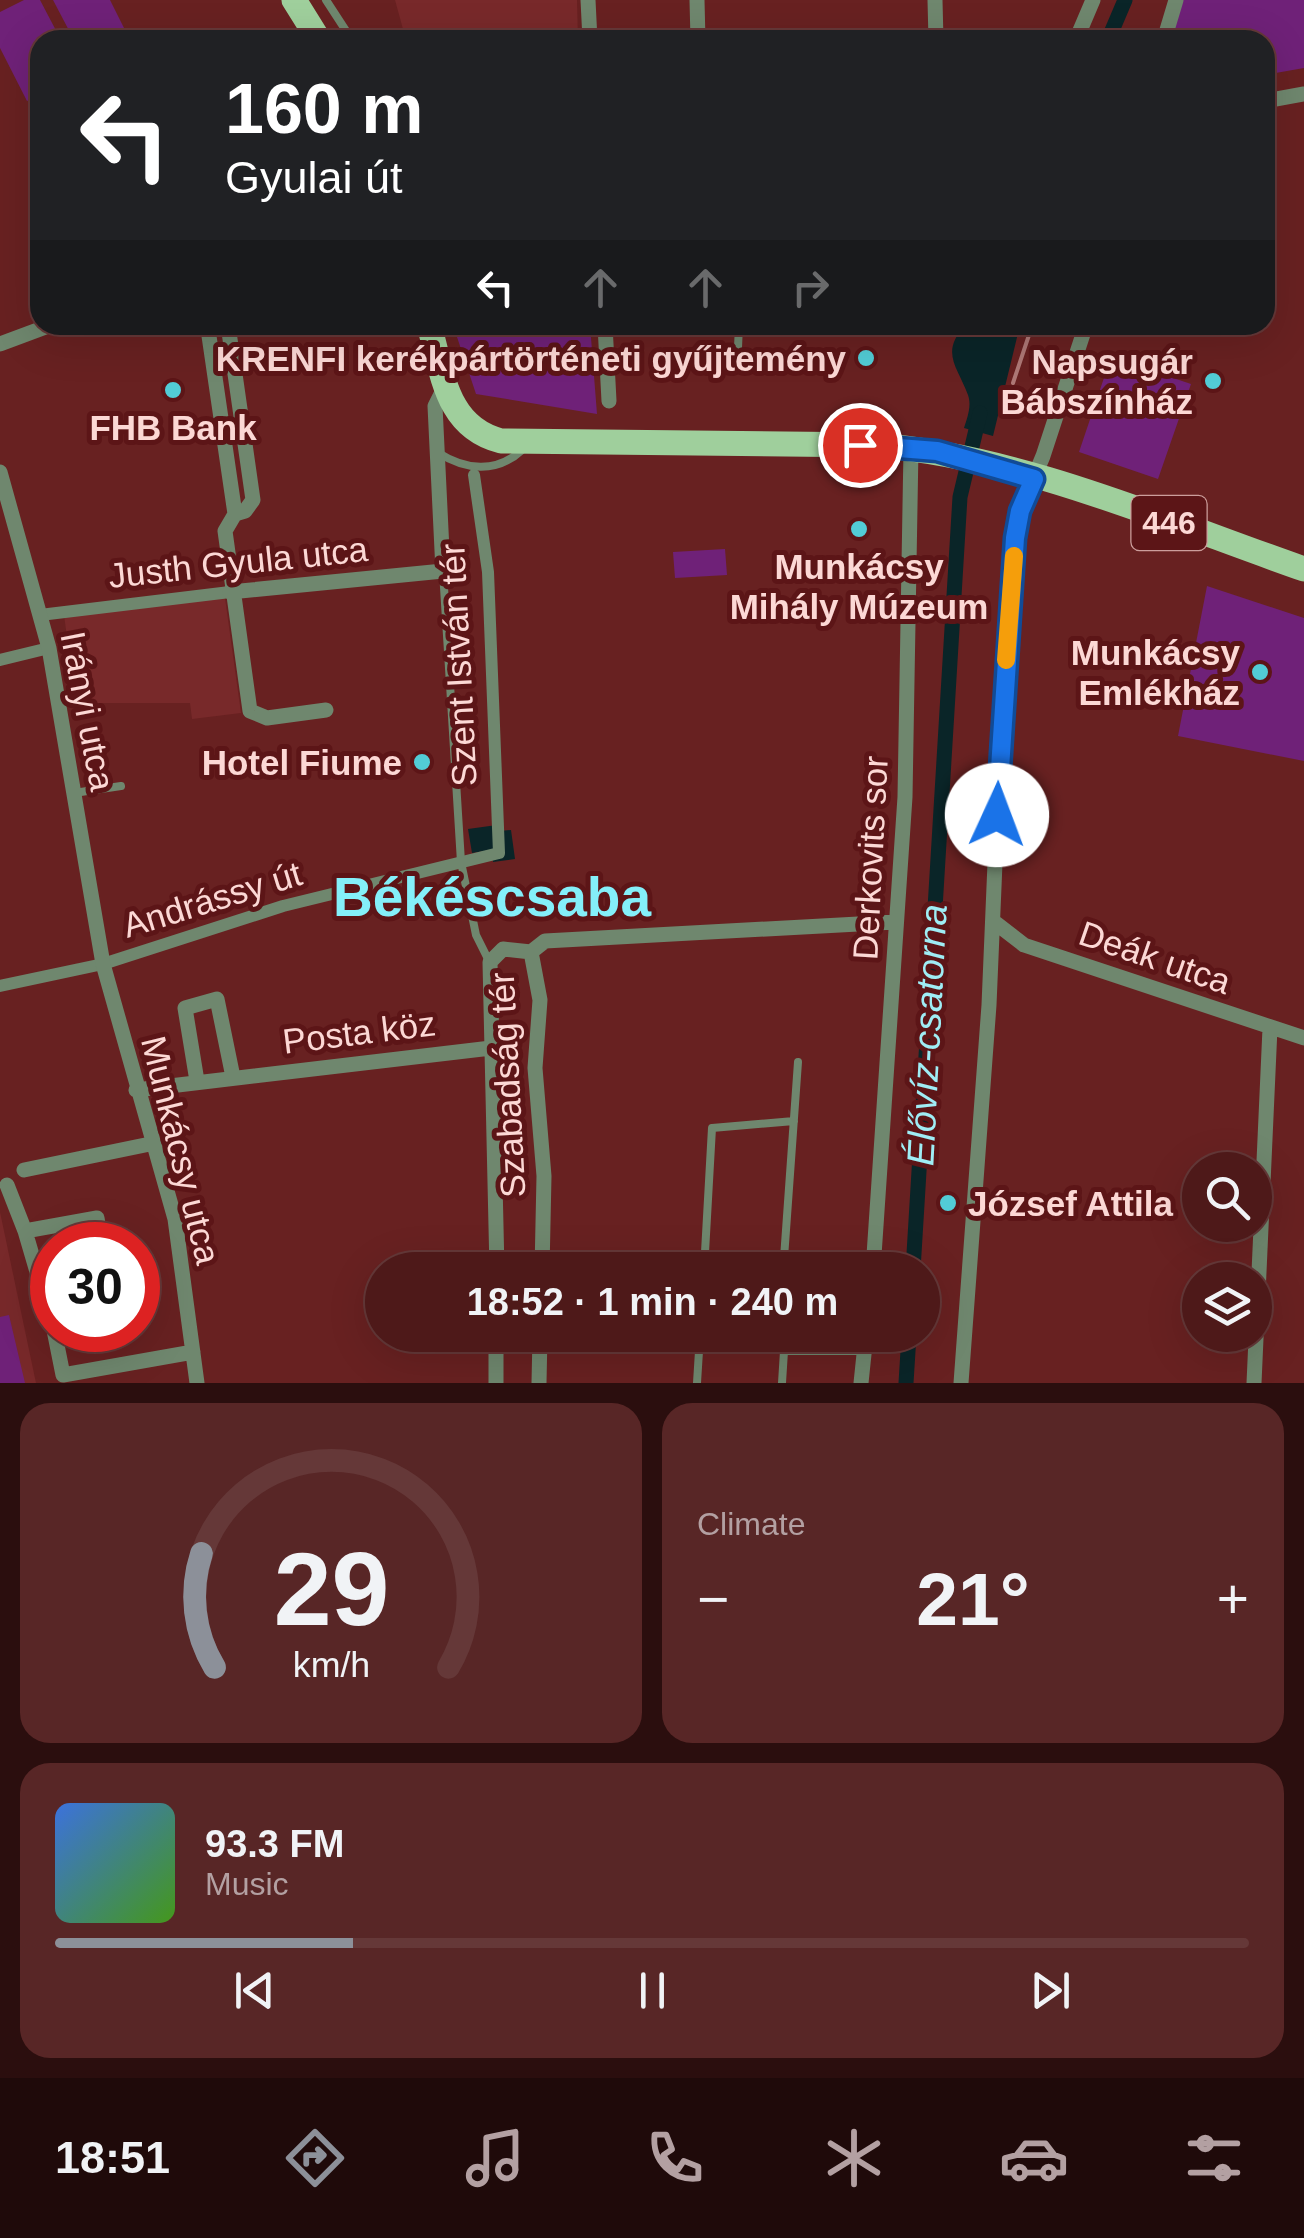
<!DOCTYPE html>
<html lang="en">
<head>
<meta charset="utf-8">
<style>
	body { margin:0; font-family:Arial,sans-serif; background:#582626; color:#f1f3f6; height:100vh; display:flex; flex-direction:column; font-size:38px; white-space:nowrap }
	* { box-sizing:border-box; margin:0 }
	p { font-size:32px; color:#b3a0a2 }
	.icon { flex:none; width:55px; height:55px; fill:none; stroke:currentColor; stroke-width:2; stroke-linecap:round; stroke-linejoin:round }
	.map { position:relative; height:1383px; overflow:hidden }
	.details { display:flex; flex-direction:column; gap:20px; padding:20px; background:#2b0e0e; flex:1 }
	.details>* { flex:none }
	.hud { position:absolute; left:30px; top:30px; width:1245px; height:305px; border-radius:30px; box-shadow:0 10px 40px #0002,0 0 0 2px #653838; background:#202124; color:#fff; overflow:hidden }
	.tools { position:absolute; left:1182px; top:1152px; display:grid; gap:20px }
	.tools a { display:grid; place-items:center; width:90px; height:90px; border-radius:50%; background:#4e1919; box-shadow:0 10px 40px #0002,0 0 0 2px #653838; font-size:50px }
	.speed { position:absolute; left:30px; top:1222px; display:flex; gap:20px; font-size:50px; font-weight:700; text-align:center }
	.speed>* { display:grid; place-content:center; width:130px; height:130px; border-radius:50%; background:#4e1919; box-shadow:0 10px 40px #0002,0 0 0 2px #653838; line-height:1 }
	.speed .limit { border:15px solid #d22; background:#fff; color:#111 }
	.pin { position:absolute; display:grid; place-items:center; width:85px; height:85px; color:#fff; margin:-42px; border:5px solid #fff; border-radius:50%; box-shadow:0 2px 10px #0007 }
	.me { position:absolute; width:110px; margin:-55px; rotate:2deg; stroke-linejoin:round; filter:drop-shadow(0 0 8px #0008) }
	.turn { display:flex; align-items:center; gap:35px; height:210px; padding:0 30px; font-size:45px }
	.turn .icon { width:130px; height:130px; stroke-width:2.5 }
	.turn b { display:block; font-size:70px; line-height:85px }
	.lanes { display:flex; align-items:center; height:95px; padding:0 30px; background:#0003; justify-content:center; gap:50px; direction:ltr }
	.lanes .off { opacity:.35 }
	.big { font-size:75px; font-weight:700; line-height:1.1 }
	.details .widget { flex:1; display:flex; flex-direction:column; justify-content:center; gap:15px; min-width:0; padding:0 35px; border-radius:30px; background:#582626 }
	.details .dial { align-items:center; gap:0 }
	.dial svg { height:260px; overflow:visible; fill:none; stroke:#653838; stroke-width:7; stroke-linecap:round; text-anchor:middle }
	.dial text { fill:#f1f3f6; stroke:none }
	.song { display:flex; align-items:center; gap:30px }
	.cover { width:120px; height:120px; border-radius:15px; background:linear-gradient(135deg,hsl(220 70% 55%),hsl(100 70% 35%)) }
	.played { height:10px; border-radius:5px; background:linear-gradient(90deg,#8c9099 25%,#653838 25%) }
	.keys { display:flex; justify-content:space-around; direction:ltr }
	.heat { display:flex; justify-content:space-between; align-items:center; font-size:55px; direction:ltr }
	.details .tiles { flex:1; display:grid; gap:20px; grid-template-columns:1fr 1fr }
	.widget:last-child { grid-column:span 2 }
	.trip { position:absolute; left:365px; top:1252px; width:575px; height:100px; border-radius:50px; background:#4e1919; box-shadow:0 10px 40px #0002,0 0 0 2px #653838; font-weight:700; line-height:100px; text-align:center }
	.dock { display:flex; height:160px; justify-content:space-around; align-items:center; background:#1f0a0a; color:#b3a0a2 }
	.dock .icon { width:70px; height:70px }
	.dock .active { color:#8c9099 }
	.dock b { font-size:45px; color:#f1f3f6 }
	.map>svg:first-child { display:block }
	.built { fill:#78292a }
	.park { fill:#6f2178 }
	.water { fill:#0a2528 }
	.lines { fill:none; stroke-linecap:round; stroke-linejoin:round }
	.canal { stroke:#0a2528; stroke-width:15 }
	.service { stroke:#6f876e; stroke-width:8 }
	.pedestrian { stroke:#6f876e; stroke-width:12 }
	.minor { stroke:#6f876e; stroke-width:15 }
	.primary { stroke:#9fcf9c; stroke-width:25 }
	.rail { stroke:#ae7876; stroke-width:4 }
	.route-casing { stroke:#114b97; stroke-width:25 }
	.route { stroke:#1a73e8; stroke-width:18 }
	.slow { stroke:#f59e0b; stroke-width:18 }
	.poi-dot { fill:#52ccd6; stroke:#5c1517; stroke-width:4 }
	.labels { text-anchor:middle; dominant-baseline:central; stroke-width:10; stroke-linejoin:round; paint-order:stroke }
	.shield { fill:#5c1517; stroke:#cc9e9c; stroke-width:2.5 }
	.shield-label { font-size:32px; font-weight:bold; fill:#fcd8d5 }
	.poi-label { font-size:35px; font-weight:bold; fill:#fcd8d5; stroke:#5c1517; text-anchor:end }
	.street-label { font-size:35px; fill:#fcd8d5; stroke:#5c1517 }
	.water-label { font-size:38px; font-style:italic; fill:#9fedf5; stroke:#5c1517 }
	.town-label { font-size:55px; font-weight:bold; fill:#84eff9; stroke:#5c1517 }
</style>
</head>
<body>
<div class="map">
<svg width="1304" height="1383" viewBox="0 0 1304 1383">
	<rect width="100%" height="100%" fill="#682121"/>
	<path class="built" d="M395 0H577L578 40H406Z
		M225 598 241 713 192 719 190 703H76L64 615Z
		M0 1212 36 1383H0Z"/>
	<path class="park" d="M24 0H40L61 40H40V95L27 101 0 48V12Z
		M53 0H110L130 40H74Z
		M1180 0H1304V68L1265 75V40H1166Z
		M453 325H590L597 414 476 394Z
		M1111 357 1191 384 1158 479 1079 452Z
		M725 549 727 575 675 578 673 552Z
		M1207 586 1304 618V761L1178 736Z
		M9 1315 25 1383H0V1317Z"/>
	<path class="water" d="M966 325H1020L993 436 964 428C967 418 972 406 968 395 958 367 939 352 966 325Z
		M497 825 499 831 511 830 515 859 493 862 491 850 472 853 468 829Z"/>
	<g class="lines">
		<path class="canal" d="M1108 40 1125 0
			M913 1270 960 497 980 413
			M906 1383 909 1335"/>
		<path class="service" d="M326 0 352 40
			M737 370 739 325
			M437 452C465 470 496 474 522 450
			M443 571 461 862 476 935 489 961
			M74 793 121 786
			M798 1062 784 1258 873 1266
			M704 1270 712 1128 794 1121
			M697 1383 700 1335
			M782 1383 784 1351H864"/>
		<path class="pedestrian" d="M40 615 230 592
			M0 660 49 648
			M0 986 103 964 283 906 499 853 488 572 474 475"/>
		<path class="minor" d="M588 0 590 40
			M697 0 698 40
			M935 0 936 40
			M1076 40 1093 0
			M1164 40 1176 0
			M1265 101 1304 94
			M212 325 209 336 235 514
			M228 325 253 500 245 511 235 514 225 531 250 711 267 718 326 710
			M605 325 609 401
			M0 344 51 325
			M0 472 49 648 103 964 175 1219 197 1383
			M230 592 443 571 435 406 446 384
			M993 921 1024 945 1304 1038
			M531 952 545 941 895 922
			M531 952 540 1000 535 1068 544 1176 542 1270
			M197 1081 185 1008 217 999 233 1077
			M136 1090 491 1048
			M24 1170 150 1144
			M7 1185 25 1231
			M497 1270 490 962 503 949 531 952
			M873 1270 905 797 911 448
			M52 1323 25 1231 97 1218 102 1245
			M54 1330 63 1375 193 1352
			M496 1383V1335
			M539 1383 540 1335
			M861 1383 866 1335
			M961 1383 989 1005 1000 745 1015 538 1020 511 1043 456 1086 325
			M1254 1383 1270 1028"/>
		<path class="primary" d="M294 0 319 40
			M429 325C443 374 446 427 501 441L876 445C1023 457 1166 521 1304 569"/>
		<path class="rail" d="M1013 383 1032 326"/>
	</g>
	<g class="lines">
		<g class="route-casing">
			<path id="route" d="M860 445 937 451 1034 479 1020 511 1015 538 997 815"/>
		</g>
		<use href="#route" class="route"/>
		<path class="slow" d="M1006 660 1014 556"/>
	</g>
	<g class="poi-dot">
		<circle cx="866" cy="358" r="10"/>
		<circle cx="1213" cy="381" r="10"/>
		<circle cx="173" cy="390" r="10"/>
		<circle cx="859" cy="529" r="10"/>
		<circle cx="1260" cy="672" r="10"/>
		<circle cx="422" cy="762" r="10"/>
		<circle cx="948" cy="1203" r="10"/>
	</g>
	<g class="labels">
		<rect class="shield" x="1131.5" y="496" width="75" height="54" rx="8"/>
		<g class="shield-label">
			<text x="1169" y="523">446</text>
		</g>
		<g class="poi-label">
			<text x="846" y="358">KRENFI kerékpártörténeti gyűjtemény</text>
			<text x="1193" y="361">Napsugár<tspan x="1193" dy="40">Bábszínház</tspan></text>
			<text x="173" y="427" text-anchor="middle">FHB Bank</text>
			<text x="859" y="566" text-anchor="middle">Munkácsy<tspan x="859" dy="40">Mihály Múzeum</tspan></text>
			<text x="1240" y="652">Munkácsy<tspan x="1240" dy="40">Emlékház</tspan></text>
			<text x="402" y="762">Hotel Fiume</text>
			<text x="968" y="1203" text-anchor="start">József Attila</text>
		</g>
		<g class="street-label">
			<text transform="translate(238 562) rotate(-6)">Justh Gyula utca</text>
			<text transform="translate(458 665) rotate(-93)">Szent István tér</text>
			<text transform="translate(88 711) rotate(79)">Irányi utca</text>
			<text transform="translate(870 858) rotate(-87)">Derkovits sor</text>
			<text transform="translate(212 899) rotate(-17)">Andrássy út</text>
			<text transform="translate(1155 957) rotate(19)">Deák utca</text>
			<text transform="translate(359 1032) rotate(-7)">Posta köz</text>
			<text transform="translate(507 1085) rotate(-93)">Szabadság tér</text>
			<text transform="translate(181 1150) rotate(76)">Munkácsy utca</text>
		</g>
		<g class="water-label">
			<text transform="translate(927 1035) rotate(-87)">Élővíz-csatorna</text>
		</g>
		<g class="town-label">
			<text x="492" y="897">Békéscsaba</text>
		</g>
	</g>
</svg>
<div class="tools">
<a><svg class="icon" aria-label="search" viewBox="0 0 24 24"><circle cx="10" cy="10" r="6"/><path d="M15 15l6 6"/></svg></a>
<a><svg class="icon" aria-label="layers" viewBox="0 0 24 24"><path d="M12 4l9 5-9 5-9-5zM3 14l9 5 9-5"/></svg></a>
</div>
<div class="speed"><div class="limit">30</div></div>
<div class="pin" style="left:860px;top:445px;background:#d93025"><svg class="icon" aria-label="arrive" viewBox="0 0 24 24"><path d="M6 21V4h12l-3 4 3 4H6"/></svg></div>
<svg class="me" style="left:997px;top:815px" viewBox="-20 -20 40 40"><circle r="19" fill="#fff"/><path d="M0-13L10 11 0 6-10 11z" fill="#1a73e8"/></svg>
<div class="trip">18:52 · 1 min · 240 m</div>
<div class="hud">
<div class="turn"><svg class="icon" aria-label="left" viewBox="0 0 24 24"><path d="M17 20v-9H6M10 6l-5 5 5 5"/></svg><div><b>160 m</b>Gyulai út</div></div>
<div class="lanes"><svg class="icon" aria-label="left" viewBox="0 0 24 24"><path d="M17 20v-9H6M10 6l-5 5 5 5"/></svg><svg class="icon off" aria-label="ahead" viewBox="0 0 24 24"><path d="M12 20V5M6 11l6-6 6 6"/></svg><svg class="icon off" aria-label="ahead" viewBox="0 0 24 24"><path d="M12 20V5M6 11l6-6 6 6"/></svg><svg class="icon off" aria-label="right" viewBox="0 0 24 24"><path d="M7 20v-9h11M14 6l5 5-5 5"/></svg></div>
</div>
</div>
<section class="details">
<div class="tiles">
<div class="widget dial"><svg viewBox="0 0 100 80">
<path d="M14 69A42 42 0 1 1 86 69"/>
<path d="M14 69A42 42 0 0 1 10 34" stroke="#8c9099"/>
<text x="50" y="56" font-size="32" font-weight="700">29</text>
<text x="50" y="72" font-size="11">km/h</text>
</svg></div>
<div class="widget"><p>Climate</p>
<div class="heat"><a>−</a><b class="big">21°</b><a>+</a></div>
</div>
<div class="widget">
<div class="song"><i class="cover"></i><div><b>93.3 FM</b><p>Music</p></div></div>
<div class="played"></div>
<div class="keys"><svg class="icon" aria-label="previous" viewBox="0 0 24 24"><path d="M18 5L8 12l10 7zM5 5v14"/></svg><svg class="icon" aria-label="pause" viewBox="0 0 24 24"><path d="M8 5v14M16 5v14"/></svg><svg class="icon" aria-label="next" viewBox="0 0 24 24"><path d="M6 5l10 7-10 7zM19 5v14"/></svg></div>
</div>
</div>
</section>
<nav class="dock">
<b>18:51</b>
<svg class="icon active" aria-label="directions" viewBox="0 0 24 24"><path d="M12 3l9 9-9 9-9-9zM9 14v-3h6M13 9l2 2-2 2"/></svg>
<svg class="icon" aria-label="music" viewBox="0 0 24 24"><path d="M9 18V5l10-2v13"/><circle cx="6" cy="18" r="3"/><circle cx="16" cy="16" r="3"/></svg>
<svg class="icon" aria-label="phone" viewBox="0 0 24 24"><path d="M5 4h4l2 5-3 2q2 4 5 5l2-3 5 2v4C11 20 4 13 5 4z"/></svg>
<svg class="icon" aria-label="climate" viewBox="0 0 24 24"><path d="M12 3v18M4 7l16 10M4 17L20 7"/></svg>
<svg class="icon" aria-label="car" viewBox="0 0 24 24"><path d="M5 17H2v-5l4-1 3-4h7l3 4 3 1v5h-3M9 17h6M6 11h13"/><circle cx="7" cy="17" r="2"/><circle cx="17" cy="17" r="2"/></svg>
<svg class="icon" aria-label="filters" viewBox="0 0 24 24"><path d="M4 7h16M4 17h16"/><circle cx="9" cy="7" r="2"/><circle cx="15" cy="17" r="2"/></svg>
</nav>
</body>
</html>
